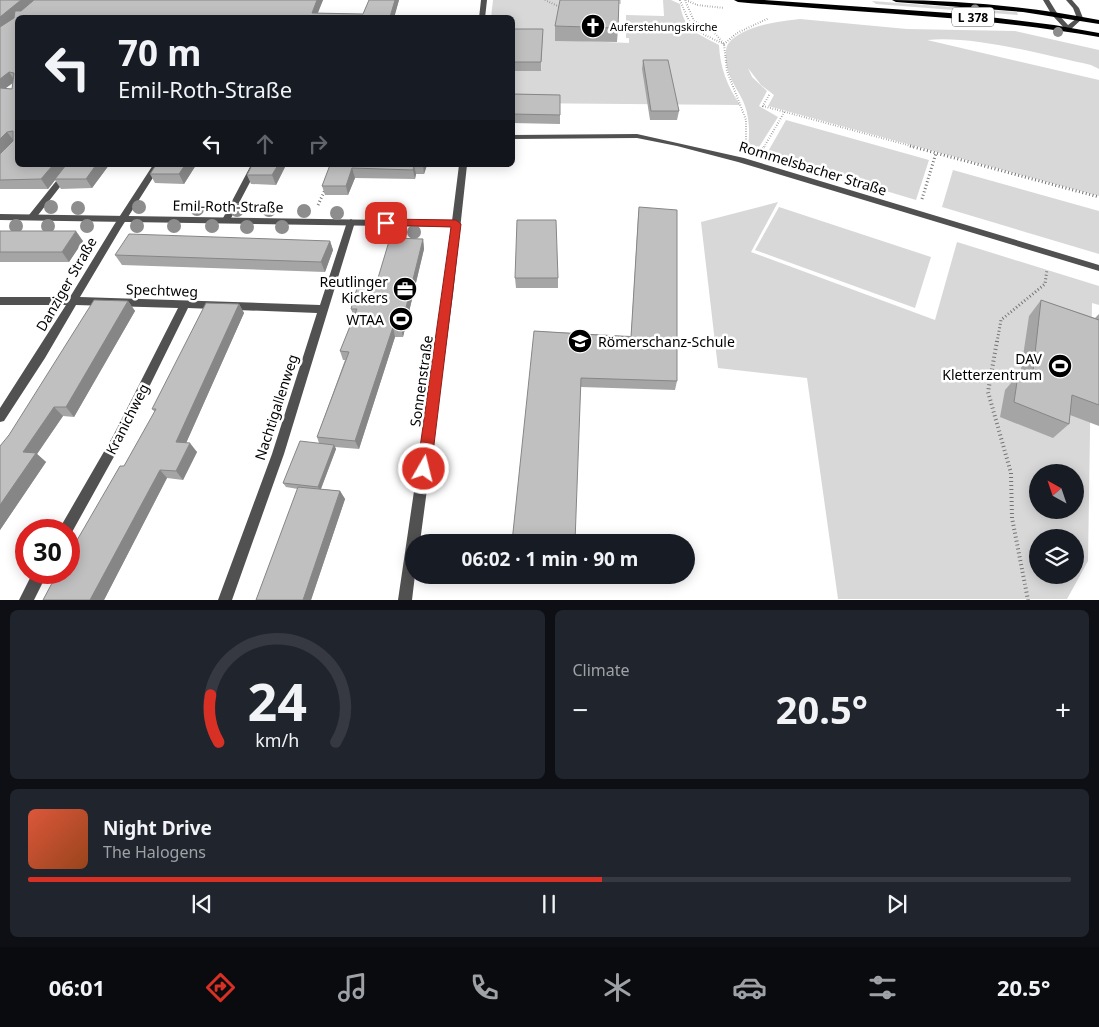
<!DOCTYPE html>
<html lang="en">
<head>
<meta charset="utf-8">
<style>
	body { margin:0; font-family:"Noto Sans",sans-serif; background:#20242c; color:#f1f3f6; height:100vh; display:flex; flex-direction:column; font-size:19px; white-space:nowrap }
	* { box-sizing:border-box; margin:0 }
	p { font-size:16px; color:#9ea1a6 }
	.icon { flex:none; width:28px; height:28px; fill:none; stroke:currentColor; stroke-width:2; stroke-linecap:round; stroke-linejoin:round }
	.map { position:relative; height:600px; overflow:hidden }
	.side { display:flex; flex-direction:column; gap:10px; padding:10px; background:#0d0f14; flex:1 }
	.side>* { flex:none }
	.guide { position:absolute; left:15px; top:15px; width:500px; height:152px; border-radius:8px; box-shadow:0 2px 12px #0003; background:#171b24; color:#f1f3f6; overflow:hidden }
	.needle { width:32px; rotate:320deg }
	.controls { position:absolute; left:1029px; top:464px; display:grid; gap:10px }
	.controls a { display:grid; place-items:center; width:55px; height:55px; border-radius:50%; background:#171b24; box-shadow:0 2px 12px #0003; font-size:25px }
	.speed { position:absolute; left:15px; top:519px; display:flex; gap:10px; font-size:25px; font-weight:700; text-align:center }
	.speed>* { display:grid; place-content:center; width:65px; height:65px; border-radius:50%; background:#171b24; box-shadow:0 2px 12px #0003; line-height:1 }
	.speed .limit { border:8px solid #d22; background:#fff; color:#111 }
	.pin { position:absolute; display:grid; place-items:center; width:42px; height:42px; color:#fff; margin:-21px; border-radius:10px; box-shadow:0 2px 8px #0006 }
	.me { position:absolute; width:55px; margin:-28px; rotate:8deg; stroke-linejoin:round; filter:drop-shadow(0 0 4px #0008) }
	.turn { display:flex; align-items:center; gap:18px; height:105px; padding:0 20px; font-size:22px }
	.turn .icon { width:65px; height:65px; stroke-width:2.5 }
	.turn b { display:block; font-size:35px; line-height:42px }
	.lanes { display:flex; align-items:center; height:48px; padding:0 20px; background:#0003; justify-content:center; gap:25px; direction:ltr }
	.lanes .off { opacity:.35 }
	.big { font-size:38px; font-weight:700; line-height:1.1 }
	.side .tile { flex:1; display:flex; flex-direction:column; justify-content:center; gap:8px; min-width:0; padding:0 18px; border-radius:8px; background:#20242c }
	.side .dial { align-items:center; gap:0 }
	.dial svg { height:130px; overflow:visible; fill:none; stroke:#363941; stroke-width:7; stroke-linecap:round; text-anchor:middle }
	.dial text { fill:#f1f3f6; stroke:none }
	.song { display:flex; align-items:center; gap:15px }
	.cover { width:60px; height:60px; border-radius:8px; background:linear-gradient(135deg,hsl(10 70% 55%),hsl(20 70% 35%)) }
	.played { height:5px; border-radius:2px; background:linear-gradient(90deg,#d93025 55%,#363941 55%) }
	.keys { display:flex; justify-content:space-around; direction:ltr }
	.heat { display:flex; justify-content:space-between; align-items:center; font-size:28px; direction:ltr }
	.side .tiles { flex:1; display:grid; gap:10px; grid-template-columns:1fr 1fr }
	.tile:last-child { grid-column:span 2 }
	.trip { position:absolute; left:405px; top:534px; width:290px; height:50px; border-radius:25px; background:#171b24; box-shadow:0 2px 12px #0003; font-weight:700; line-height:50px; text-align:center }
	.tabs { display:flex; height:80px; justify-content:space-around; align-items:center; background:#090b0e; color:#9ea1a6 }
	.tabs .icon { width:35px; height:35px }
	.tabs .active { color:#d93025 }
	.tabs b { font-size:22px; color:#f1f3f6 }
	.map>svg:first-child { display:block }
	.green { fill:#d8d8d8; fill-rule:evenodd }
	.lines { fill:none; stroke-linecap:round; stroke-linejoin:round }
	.path-far2 { stroke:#737373; stroke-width:2; stroke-dasharray:0.5 2; stroke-linecap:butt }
	.path-far1 { stroke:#737373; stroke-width:3; stroke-dasharray:1 2.5; stroke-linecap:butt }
	.path { stroke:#737373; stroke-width:4; stroke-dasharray:1 3; stroke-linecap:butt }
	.lane { fill:#515151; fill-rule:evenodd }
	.street { fill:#515151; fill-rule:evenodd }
	.primary { fill:#000; fill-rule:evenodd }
	.tree { fill:#8d8d8d }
	.wall { fill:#a5a5a5; fill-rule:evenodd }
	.shaded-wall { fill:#868686 }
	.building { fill:#c0c0c0; stroke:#868686 }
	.route { fill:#d93025; stroke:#8d1f18 }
	.labels { text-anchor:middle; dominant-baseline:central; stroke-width:5; stroke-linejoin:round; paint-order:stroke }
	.far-poi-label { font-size:11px; fill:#000; stroke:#fff; text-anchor:start }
	.shield { fill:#fff; stroke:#4c4c4c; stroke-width:1 }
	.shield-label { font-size:12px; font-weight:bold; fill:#000 }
	.street-label { font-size:14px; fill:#000; stroke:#fff }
	.poi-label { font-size:14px; fill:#000; stroke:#fff; text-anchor:end }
</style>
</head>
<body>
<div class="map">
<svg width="1099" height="600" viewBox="0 0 1099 600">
	<rect width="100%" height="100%" fill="#fff"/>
	<path class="green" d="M493 0H621V4L592 3 582 41 629 43V38H626V15L664 16 663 0H671L680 4C684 31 697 33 719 45 720 67 727 86 740 105L513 103V71H541L542 62 513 37 512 18H491Z
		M872 1 1017 12 1018 15 876 4Z
		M800 19 907 29 1015 31 1099 50V69L1091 65C1044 55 973 35 927 40L1099 80V196L768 106 774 95 761 85 748 68 752 77 767 91 759 106 778 117 754 155 747 152C750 137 750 120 745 106 741 94 732 84 728 71 726 63 724 51 728 44 741 26 780 21 800 19Z
		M786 120 929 160 916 200 766 155Z
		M953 170 1099 211V254L942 207Z
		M778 202 751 252 935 320 957 242 1099 286V305L1092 303 1088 561 1067 599H838L807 378 718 368 701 222ZM1038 472H1075V510H1038ZM1038 538H1075V575H1038Z
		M779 207 931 257 915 308 755 250Z"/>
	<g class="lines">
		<path class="path-far2" d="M545 0 562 8
			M680 0C692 31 694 30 724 44
			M685 0 694 21 712 30 724 44 727 71 746 120V144
			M686 0 697 5 724 8
			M724 44 737 33 769 18
			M769 95 763 106 915 147
			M764 147 785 111"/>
		<path class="path-far1" d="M910 146 1099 197
			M763 149 765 146
			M922 199 936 153
			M318 205 325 190
			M997 342 1001 320 1045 284 1047 269"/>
		<path class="path" d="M997 341 988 392 1011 473 1012 518 1028 600"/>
		<path class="lane" d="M69 165H77L35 219H29L28 217 29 215Z
			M153 165H161L121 228 80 297 320 305 347 222 351 219 355 222 284 454 232 600H218L272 454 317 313 188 308 121 444 71 534 69 535V530H59L61 526 113 436 178 308 76 305 45 358 4 421 0 422V408L66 305H0V297H70L114 225Z
			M251 165H259L229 222H223L222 220Z
			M33 572H48L34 600H19Z"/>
		<path class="street" d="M481 0H487L485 18H479Z
			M1043 0H1049L1057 13 1068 25 1077 18 1073 8 1066 0H1072L1079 8 1083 18 1070 30H1066L1052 15Z
			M637 134 744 158 1099 265V271L738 162 677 146 637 138 512 139V135Z
			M459 165H467L453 294 420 542H414V575H415L412 600H398L443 294 451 227 0 220V214L452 221Z"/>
		<path class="primary" d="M734 0H764L964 14 1054 25 1099 33V37C980 16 859 13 738 2Z
			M892 0C962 0 1031 7 1099 20V24L1023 12 896 2Z"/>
	</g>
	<g class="tree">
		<circle cx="975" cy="9" r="4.5"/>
		<circle cx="1058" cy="32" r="5"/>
		<circle cx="51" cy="207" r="7"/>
		<circle cx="139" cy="207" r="7"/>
		<circle cx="78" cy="208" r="7"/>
		<circle cx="197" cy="209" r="7"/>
		<circle cx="237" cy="210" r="7"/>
		<circle cx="269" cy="210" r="7"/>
		<circle cx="304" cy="211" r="7"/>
		<circle cx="337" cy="213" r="7"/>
		<circle cx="16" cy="226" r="7"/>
		<circle cx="48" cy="226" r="7"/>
		<circle cx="87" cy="226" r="7"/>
		<circle cx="137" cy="226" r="7"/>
		<circle cx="174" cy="226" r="7"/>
		<circle cx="212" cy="226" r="7"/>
		<circle cx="247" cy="227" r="7"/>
		<circle cx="282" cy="227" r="7"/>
		<circle cx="372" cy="230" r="7"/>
		<circle cx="414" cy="232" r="7"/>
	</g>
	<path class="wall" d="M0 0H323L317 13 363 14 369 0H399L394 17 18 18V165H109L92 188 61 189 55 180 48 189H0ZM13 83 12 89 6 88Z
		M555 26 618 28 617 42 555 41Z
		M512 29H543L541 71H512Z
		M643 60 679 111 677 120H650L642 69Z
		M512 94 560 95V124L512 123Z
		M196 165 184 184 155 183 150 174Z
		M252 165H286L276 185 251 184 247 175Z
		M330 165H427L424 174H416L415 179 355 178 348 195H325L322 186Z
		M639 207 677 381 675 390 581 387 534 331 631 336 638 217Z
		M0 231 83 241 69 262H0Z
		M423 239 424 249 403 337H395L359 449 335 447 336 449 321 489 340 491 345 499 311 600H256L298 489 286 487 283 483 319 443 317 437 345 360H343L340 351 354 317 351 309 375 288Z
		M330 241 333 250 325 272 122 265 115 255Z
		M515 278H558V288H516Z
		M1041 300 1095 318 1099 314V426L1070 415 1069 424 1053 438 1000 417 1005 390 1018 375 1020 376 1029 316Z
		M128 301 135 311 74 417 63 416 37 454 46 462 0 530V446Z
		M239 304 244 313 186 443 197 452 183 480 167 478 104 600H43L124 466 155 412 152 409Z"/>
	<path class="shaded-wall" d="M21 0H35L0 31V17Z
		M317 0H323L316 18 312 13Z
		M395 0H399L394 18 390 17Z
		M9 72 15 81 3 90 0 91V79Z
		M7 132 14 141 0 155V139Z
		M53 165H67L48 189 41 179Z
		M96 165H109L92 188 86 179Z
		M185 165H196L184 184 179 174Z
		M278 165H286L276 185 272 175Z
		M414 165 416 174 415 179 413 170Z
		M423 165H427L424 174Z
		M352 168 355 178 348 195 346 186Z
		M76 231 83 241 69 262 62 252Z
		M423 239 424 249 403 337 401 328Z
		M330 241 333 250 325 272 321 262Z
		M128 301 135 311 74 417 66 407Z
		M239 304 244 313 183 450 176 442Z
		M393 327 395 337 359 449 355 441Z
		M54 407 63 416 37 454 46 462 0 530V505L23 452Z
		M190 443 197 452 183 480 176 471Z
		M334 445 336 449 320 491 318 487Z
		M160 470 167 478 104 600H90Z
		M340 491 345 499 311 600H303Z"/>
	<path class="building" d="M0 0H21L0 17Z
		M34 0H317L312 13 363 14 369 0H395L390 17H422L18 18V165H53L41 179 0 180V154L13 141V131L7 132 0 139V88L12 89 14 73 9 72 0 79V27L14 18 15 11H21Z
		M560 0H619L618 28 555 26Z
		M512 29H543L541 62H512Z
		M643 60H668L679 111H651Z
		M512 94 560 95V115L512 114Z
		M66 165H96L86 179H55Z
		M156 165H185L179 174H150Z
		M252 165H278L272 175H247Z
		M330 165H414L413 170 352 168 346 186H322Z
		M639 207 677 210V381L581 378 575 542H512L534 331 631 337Z
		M517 220H556L558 278H515Z
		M0 231H76L62 252H0Z
		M129 234 330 241 321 262 115 255Z
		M390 238 423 239 401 328 393 327 355 441 317 437 349 352 340 351 357 309H351L357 288H375Z
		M94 300 128 301 66 407H54L23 452 36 453 0 505V446L9 435Z
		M1041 300 1099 320V405L1072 395 1069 424 1014 402 1018 375 1032 380Z
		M206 303 239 304 176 442 190 443 176 471 160 470 90 600H43L58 572H69V554L120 466H124L156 409H152Z
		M300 441 334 445 318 487 283 483Z
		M298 487 340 491 303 600H256Z"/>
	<path class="route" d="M386 219 456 220 461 224 431 469 429 473 424 475 419 473 417 469 451 227 383 225 381 223Z"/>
	<defs>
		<g id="church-disc" transform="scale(1.25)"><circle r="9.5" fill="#000" stroke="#fff"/><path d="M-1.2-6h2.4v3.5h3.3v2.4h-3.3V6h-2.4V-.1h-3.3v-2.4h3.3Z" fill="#fff"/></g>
		<g id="office-disc" transform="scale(1.25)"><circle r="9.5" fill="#000" stroke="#fff"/><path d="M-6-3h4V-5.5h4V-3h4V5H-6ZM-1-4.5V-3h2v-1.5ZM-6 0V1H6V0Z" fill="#fff"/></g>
		<g id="stadium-disc" transform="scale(1.25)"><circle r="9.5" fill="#000" stroke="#fff"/><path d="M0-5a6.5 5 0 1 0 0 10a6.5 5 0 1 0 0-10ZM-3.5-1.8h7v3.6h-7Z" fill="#fff"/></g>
		<g id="school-disc" transform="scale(1.25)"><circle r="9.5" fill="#000" stroke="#fff"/><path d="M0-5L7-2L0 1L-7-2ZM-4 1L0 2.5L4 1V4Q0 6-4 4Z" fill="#fff"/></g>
	</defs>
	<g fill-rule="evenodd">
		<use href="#church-disc" x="593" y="26"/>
		<use href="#office-disc" x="405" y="289"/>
		<use href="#stadium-disc" x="401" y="319"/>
		<use href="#school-disc" x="580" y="341"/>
		<use href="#stadium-disc" x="1060" y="366"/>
	</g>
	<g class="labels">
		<g class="far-poi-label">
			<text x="610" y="26">Auferstehungskirche</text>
		</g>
		<rect class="shield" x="952" y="7.5" width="42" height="19" rx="4"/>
		<g class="shield-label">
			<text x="973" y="17">L 378</text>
		</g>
		<g class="street-label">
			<text transform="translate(813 168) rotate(17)">Rommelsbacher Straße</text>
			<text transform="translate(228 206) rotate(1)">Emil-Roth-Straße</text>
			<text transform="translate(66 284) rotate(-60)">Danziger Straße</text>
			<text transform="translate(162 290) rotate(2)">Spechtweg</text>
			<text transform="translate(421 381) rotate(-82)">Sonnenstraße</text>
			<text transform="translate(276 407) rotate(-72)">Nachtigallenweg</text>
			<text transform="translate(127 419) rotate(-63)">Kranichweg</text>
		</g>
		<g class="poi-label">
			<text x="388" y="281">Reutlinger<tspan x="388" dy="16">Kickers</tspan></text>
			<text x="384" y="319">WTAA</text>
			<text x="598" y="341" text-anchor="start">Römerschanz-Schule</text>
			<text x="1042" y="358">DAV<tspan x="1042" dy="16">Kletterzentrum</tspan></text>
		</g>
	</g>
</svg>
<div class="controls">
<a><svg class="needle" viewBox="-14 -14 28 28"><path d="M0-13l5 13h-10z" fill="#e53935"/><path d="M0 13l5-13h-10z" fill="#9ea1a6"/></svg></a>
<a><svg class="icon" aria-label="layers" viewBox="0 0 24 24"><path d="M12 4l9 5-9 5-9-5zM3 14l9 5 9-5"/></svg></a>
</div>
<div class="speed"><div class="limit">30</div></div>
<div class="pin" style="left:386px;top:223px;background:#d93025"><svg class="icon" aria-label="arrive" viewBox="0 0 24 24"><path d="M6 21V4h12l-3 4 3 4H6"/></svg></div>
<svg class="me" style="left:424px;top:469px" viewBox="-20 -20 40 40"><circle r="17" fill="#d93025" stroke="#fff" stroke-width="3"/><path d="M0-11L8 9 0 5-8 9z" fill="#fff"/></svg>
<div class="trip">06:02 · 1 min · 90 m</div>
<div class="guide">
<div class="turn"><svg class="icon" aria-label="left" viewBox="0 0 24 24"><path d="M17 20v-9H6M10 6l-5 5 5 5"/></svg><div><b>70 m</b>Emil-Roth-Straße</div></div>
<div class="lanes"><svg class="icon" aria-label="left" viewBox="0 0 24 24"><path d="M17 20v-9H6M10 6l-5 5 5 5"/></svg><svg class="icon off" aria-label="ahead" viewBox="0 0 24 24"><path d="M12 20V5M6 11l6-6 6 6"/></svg><svg class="icon off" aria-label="right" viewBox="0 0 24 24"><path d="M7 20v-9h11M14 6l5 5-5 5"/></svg></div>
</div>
</div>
<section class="side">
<div class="tiles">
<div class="tile dial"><svg viewBox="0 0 100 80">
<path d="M14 69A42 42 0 1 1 86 69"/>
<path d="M14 69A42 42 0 0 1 9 40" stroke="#d93025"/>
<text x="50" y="56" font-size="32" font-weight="700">24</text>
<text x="50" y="72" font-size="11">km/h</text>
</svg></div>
<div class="tile"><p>Climate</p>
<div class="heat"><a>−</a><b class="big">20.5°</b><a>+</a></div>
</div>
<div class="tile">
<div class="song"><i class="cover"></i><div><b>Night Drive</b><p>The Halogens</p></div></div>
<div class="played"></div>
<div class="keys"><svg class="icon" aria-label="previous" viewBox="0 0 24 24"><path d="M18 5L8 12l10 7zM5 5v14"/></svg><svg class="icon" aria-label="pause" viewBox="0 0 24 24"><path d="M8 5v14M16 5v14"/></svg><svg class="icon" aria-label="next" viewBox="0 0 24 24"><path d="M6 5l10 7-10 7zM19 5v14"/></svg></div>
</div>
</div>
</section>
<nav class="tabs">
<b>06:01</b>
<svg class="icon active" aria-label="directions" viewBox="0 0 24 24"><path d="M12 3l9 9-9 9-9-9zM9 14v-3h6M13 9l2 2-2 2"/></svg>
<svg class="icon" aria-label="music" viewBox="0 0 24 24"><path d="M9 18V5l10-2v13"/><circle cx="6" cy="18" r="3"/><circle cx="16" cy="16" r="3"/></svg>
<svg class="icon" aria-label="phone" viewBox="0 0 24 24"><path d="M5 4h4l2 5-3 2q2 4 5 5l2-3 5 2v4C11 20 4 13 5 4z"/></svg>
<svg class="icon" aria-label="climate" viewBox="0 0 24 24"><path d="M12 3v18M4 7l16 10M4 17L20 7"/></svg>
<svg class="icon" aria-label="car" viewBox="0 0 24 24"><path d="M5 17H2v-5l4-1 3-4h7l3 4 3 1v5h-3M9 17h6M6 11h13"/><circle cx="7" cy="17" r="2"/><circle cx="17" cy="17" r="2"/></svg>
<svg class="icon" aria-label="filters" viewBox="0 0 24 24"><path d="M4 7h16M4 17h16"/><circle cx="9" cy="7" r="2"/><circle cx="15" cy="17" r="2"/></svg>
<b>20.5°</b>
</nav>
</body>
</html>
